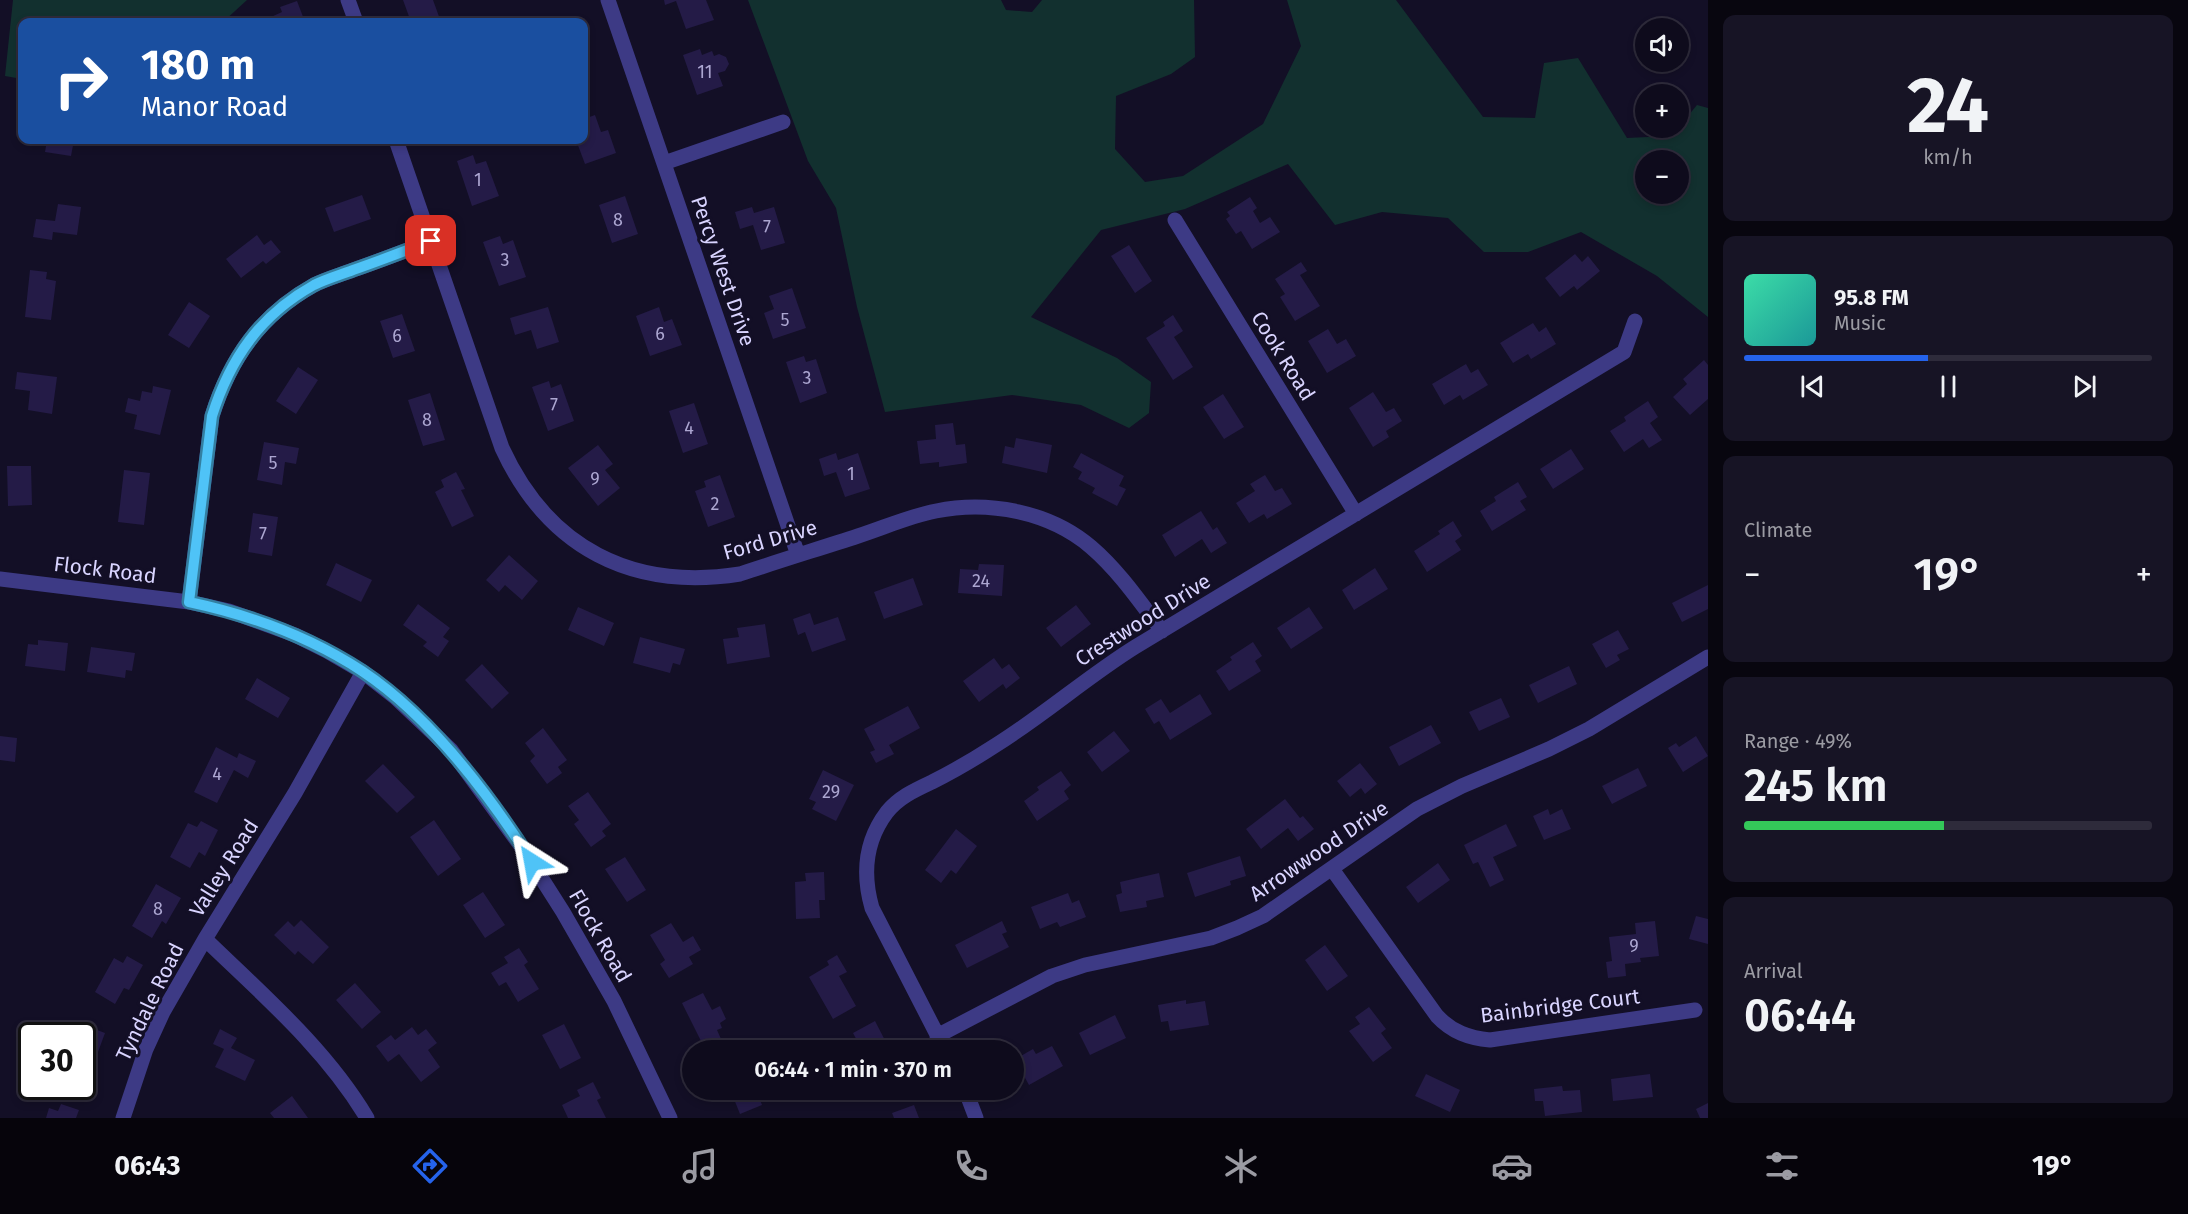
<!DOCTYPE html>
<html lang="en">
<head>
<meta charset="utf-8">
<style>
	body { margin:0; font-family:"Fira Sans",sans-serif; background:#171425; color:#f1f3f6; height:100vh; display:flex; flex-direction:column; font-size:22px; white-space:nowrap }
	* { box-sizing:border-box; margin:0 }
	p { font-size:20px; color:#9b9ba3 }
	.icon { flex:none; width:33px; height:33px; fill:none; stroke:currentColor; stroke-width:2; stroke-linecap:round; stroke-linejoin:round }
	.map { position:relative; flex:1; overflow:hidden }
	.details { display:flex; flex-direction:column; gap:15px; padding:15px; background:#08060f; width:480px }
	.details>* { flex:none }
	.banner { position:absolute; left:18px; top:18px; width:570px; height:126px; border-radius:12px; box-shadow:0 3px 9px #0003,0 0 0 2px #2e2b3b; background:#1a4fa0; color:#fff; overflow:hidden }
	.tools { position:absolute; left:1635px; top:18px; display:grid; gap:12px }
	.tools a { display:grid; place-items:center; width:54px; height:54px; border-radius:50%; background:#0e0b1c; box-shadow:0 3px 9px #0003,0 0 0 2px #2e2b3b; font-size:30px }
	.speed { position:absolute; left:18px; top:1022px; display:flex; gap:12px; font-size:30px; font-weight:700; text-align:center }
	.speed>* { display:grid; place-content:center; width:78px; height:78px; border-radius:50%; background:#0e0b1c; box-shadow:0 3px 9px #0003,0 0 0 2px #2e2b3b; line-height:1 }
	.speed .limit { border:3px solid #111; border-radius:9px; background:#fff; color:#111 }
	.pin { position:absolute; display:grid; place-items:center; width:51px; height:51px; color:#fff; margin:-26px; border-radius:12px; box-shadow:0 3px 9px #0006 }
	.me { position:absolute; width:66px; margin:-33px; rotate:326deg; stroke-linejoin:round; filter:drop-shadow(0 0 4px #0008) }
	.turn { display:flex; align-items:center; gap:21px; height:126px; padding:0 24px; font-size:27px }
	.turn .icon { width:78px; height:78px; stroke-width:2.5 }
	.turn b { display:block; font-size:42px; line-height:51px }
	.big { font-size:45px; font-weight:600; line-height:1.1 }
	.details .widget { flex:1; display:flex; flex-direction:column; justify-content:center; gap:9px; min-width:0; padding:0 21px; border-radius:12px; background:#171425 }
	.details .dial { align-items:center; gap:0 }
	.dial b { font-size:78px; line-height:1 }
	.song { display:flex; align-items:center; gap:18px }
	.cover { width:72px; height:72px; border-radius:9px; background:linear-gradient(135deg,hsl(160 70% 55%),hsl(180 70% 35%)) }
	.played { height:6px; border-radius:3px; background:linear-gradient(90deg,#2563eb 45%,#2e2b3b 45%) }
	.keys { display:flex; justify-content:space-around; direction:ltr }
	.heat { display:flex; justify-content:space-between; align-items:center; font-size:33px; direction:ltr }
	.charge { height:9px; border-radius:4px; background:linear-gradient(90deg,#34c759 49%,#2e2b3b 0) }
	.trip { position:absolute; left:682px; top:1040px; width:342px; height:60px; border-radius:30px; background:#0e0b1c; box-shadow:0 3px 9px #0003,0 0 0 2px #2e2b3b; font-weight:600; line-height:60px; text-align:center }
	.menu { display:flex; height:96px; justify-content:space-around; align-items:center; background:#06040b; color:#9b9ba3 }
	.menu .icon { width:42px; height:42px }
	.menu .active { color:#2563eb }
	.menu b { font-size:27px; color:#f1f3f6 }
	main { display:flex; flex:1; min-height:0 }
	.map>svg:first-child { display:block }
	.green { fill:#12302f; fill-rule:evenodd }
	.building { fill:#241b47 }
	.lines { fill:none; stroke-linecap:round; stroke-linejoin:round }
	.street { stroke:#3d3a85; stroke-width:15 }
	.route-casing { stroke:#337fa1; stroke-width:15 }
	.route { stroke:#4fc3f7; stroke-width:10 }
	.labels { text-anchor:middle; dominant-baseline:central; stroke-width:6; stroke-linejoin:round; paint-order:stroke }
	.number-label { font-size:18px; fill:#aca6d1 }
	.street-label { font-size:21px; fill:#d9d4ff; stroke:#130f26 }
</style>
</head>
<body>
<main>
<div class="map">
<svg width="1708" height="1118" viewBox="0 0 1708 1118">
	<rect width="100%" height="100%" fill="#130f26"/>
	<path class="green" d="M13 0H247L223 22H22V79L5 76Z
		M748 0H1001L1006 10 1032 12 1042 0H1194L1195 57 1171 74 1116 96 1115 149 1145 182 1183 176 1263 124 1301 46 1287 0H1396L1483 117 1535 118 1544 63 1578 58 1627 138 1668 136 1678 128 1697 105 1708 108V317L1657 276 1581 232 1528 252H1484L1448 218 1382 212 1335 225 1288 164 1185 209 1101 230 1031 317 1117 358 1151 382 1149 413 1129 428 1081 405 1012 395 885 412 857 307 836 208 808 161ZM1678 160V194H1646V160Z"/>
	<path class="building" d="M403 0H433L441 22H411Z
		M664 0H706L714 20 686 29 676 1 665 5Z
		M297 1 305 22H274L271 17 282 12 280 7Z
		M700 49 702 55 712 51 714 56 719 54 726 57 729 64 725 71 718 73 723 86 697 95 683 55Z
		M595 115 601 132 608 130 616 153 585 164 576 140H584V119Z
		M47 140H74L71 156 45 152Z
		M473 155 476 164 486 161 499 196 472 206 457 161Z
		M362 195 371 219 334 232 325 208Z
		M625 196 638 234 612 243 599 205Z
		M1250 197 1257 208 1253 211 1260 223 1270 217 1280 232 1252 249 1241 231 1236 234 1226 219 1230 216 1227 212Z
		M58 204 81 207 77 235 53 232 52 240 33 237 36 219 55 221Z
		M752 207 754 213 774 207 785 243 761 250 753 225 740 229 735 212Z
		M257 235 264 245 271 240 281 252 266 264 263 261 241 278 226 259Z
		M500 236 503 244 513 240 526 277 499 286 483 242Z
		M1129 245 1152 281 1135 293 1111 256Z
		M1575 254 1582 262 1588 256 1600 271 1577 290 1574 286 1560 297 1545 278Z
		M1301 262 1307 271 1300 275 1320 306 1295 321 1280 297 1285 294 1275 279Z
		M30 270 47 272 46 279 56 281 51 320 25 317Z
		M792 288 806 328 773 339 764 313 774 309 769 296Z
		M189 302 210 316 189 348 168 335Z
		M548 307 559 342 537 349 531 330 515 335 510 318Z
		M659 307 664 322 672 319 682 345 650 356 636 316Z
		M402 314 415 351 393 358 380 321Z
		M1173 315 1183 331 1174 337 1193 367 1173 380 1146 338 1165 326 1163 322Z
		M1533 323 1539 332 1546 327 1556 344 1531 359 1528 354 1513 363 1500 343Z
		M1328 329 1337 344 1346 339 1356 356 1327 373 1308 341Z
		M804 356 806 362 816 359 827 393 800 403 786 362Z
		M1704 360 1708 365V399L1690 415 1673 397 1687 384 1683 379Z
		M1466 364 1471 373 1478 369 1488 385 1463 400 1460 395 1444 405 1432 384Z
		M298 367 318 380 296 414 276 401Z
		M17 372 57 377 52 414 28 410 30 391 15 389Z
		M549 381 551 388 561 384 574 421 548 431 532 387Z
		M153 386 171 390 160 435 134 429 137 415 125 412 128 398 140 401 142 391 152 393Z
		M1373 392 1386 412 1394 408 1402 421 1386 431 1389 437 1373 447 1349 408Z
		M430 393 445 440 423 446 408 400Z
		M1223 394 1244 427 1224 439 1203 407Z
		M1648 401 1658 417 1650 423 1662 440 1649 448 1643 439 1624 452 1610 431 1626 421 1624 417Z
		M694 403 708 444 683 453 669 411Z
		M953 423 956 445 965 444 967 463 939 467V462L920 464 917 441 936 439 935 425Z
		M1016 438 1052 445 1047 473 1002 463 1005 446 1014 448Z
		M264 442 299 448 296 464 285 462 282 485 257 480Z
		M598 445 613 464 605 470 620 488 598 506 568 468Z
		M1571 449 1584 469 1553 489 1540 469Z
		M836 453 838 460 858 453 870 489 845 497 836 472 824 476 819 459Z
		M1081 453 1124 476 1119 486 1126 489 1117 506 1092 493 1095 488 1078 479 1082 472 1073 467Z
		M7 466H31L32 505 8 506Z
		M124 470 150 473 144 525 118 522Z
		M456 472 465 489 461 490 474 516 452 527 435 492 444 487 441 480Z
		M720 475 735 517 708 527 695 491 706 487 704 481Z
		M1265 475 1275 491 1282 488 1292 504 1267 519 1264 514 1249 523 1236 503 1255 491 1250 484Z
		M1518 482 1527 497 1520 501 1526 510 1492 531 1480 511 1496 501 1494 497Z
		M1201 511 1213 530 1217 527 1227 543 1211 553 1202 539 1175 557 1162 535Z
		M253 513 278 517 272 556 248 552Z
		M1453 521 1462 536 1455 541 1461 550 1427 572 1414 551 1440 534 1438 531Z
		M509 555 538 581 522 600 505 585 499 592 486 580Z
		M336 563 372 580 361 602 326 585Z
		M979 564 1004 565 1002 596 958 593 960 569 978 570Z
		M1375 568 1388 589 1354 610 1342 590Z
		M913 578 923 605 884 619 874 592Z
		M1708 585V609L1682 622 1672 603Z
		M418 604 450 628 443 637 449 641 438 657 423 646 427 642 403 625Z
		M1076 605 1091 624 1061 647 1046 628Z
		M578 607 614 623 604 646 568 630Z
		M1309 607 1323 628 1291 649 1277 628Z
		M810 613 814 625 838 617 846 640 812 652 805 632 798 635 793 619Z
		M765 624 770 657 727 664 723 639 739 637 737 628Z
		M1618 630 1629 649 1617 655 1620 660 1606 668 1592 644Z
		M640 637 685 649 680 665 673 663 670 673 633 663Z
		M38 640 68 643 65 671 25 666 28 644 38 645Z
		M1253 642 1262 656 1255 661 1261 671 1229 691 1216 671 1232 660 1230 657Z
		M91 647 135 653 132 671 126 670 125 678 87 672Z
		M994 658 1002 669 1009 664 1020 678 1006 689 1003 684 979 702 963 681Z
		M482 664 509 693 492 709 465 680Z
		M1569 666 1577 684 1538 703 1529 685Z
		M257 678 290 698 278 718 245 699Z
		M1200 694 1212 714 1170 740 1159 721 1154 724 1145 709 1161 699 1170 713Z
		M1501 698 1510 717 1479 731 1469 712Z
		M908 706 920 728 889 745 894 754 876 763 870 752 875 750 864 729Z
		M1431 725 1441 743 1399 766 1389 747Z
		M543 728 567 760 558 767 562 773 547 784 530 761 535 756 525 743Z
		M1114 731 1130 751 1102 772 1087 752Z
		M0 736 17 738 15 762 0 760Z
		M1696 736 1708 756 1683 772 1668 748 1676 743 1679 747Z
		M216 747 237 758 239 753 256 761 248 778 234 770 217 803 194 792Z
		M1360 763 1377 784 1365 794 1361 788 1350 797 1337 781Z
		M383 764 415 797 397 813 365 781Z
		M1638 768 1647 786 1612 804 1602 786Z
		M823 770 854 785 836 821 812 809 816 802 809 799Z
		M1061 771 1071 785 1064 791 1069 799 1037 821 1024 801 1039 790 1037 787Z
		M588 792 611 824 602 831 606 836 591 847 574 824 579 820 568 806Z
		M1285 799 1300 818 1303 816 1314 829 1298 841 1288 828 1261 849 1246 829Z
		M1548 809 1550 815 1562 809 1571 829 1544 840 1533 816Z
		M434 820 461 859 438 876 410 837Z
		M201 821 218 830 205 856 199 852 190 868 170 857 188 823 197 827Z
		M1506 824 1517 846 1493 857 1504 880 1490 887 1478 862 1473 864 1464 845Z
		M956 829 977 846 956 874 951 870 941 883 925 870Z
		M1240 856 1246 876 1230 881 1231 885 1195 897 1187 873Z
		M625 857 646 890 627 902 605 869Z
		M1438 863 1450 880 1418 903 1406 887Z
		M824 872 825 900H819L820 918 796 919 795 882 806 881 805 873Z
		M1159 873 1164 897 1146 901 1147 907 1120 912 1116 895 1122 893 1120 882Z
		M156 884 181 898 166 924 162 921 152 938 132 926Z
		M483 892 505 925 485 938 463 905Z
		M1068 893 1072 903 1079 900 1086 917 1060 927 1057 922 1040 929 1031 907Z
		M1696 916 1708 919V944L1689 939Z
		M301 920 329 947 313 964 298 951 295 955 274 935 288 921 294 927Z
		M1002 921 1007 932 1002 934 1009 947 967 968 955 945Z
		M1655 921 1659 956 1640 958 1641 962 1625 964 1626 976 1608 978 1606 962 1612 961 1609 937 1636 934 1635 923Z
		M671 923 683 942 693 936 701 950 689 957 693 964 669 978 660 964 665 960 650 935Z
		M1325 945 1348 976 1327 991 1305 960Z
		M519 948 528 962 524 965 539 989 518 1002 506 982 499 986 491 973 508 963 504 957Z
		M837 955 847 972 839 976 856 1006 833 1019 809 977 829 965 827 961Z
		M127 956 143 965 129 990 124 988 115 1004 95 992 114 958 123 963Z
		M355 983 381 1012 362 1029 336 1000Z
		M703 993 712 1010 720 1006 726 1019 720 1023 722 1028 717 1030 721 1039 704 1047 682 1003Z
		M1186 1000V1004L1205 1001 1209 1025 1170 1031 1168 1021 1161 1022 1158 1005Z
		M1369 1007 1386 1029 1381 1033 1392 1048 1373 1062 1349 1031 1360 1024 1355 1017Z
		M1115 1015 1126 1038 1090 1055 1079 1033Z
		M875 1021 890 1050H862L853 1033Z
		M564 1024 581 1058 560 1069 542 1035Z
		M66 1025 87 1033 89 1027 105 1033 98 1052 85 1047 82 1052V1035H62Z
		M412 1027 418 1035 426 1029 437 1043 428 1050 440 1067 421 1082 399 1054 388 1062 376 1046 391 1035 395 1040Z
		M220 1029 237 1038 231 1048 255 1060 245 1081 215 1067 224 1049 213 1044Z
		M1052 1046 1063 1066 1029 1085 1024 1076 1017 1079 1014 1073V1060L1033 1049 1036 1054Z
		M1426 1074 1460 1090 1450 1112 1415 1096Z
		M1650 1074 1653 1097 1613 1101 1611 1079Z
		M593 1082 601 1098 597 1100 606 1118H568L562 1105 580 1096 577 1090Z
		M1562 1086 1563 1091 1580 1090 1582 1112 1545 1116 1543 1101H1535L1534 1089Z
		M730 1089H756L762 1105 740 1114Z
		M292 1096 308 1118H274L270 1113Z
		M1708 1103V1118H1700L1696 1109Z
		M61 1104 79 1110 76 1118H46L49 1108 58 1111Z
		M914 1105 919 1118H894L892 1113Z"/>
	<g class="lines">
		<path class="street" d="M348 0 356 22
			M608 0 798 555
			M396 140 502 448C548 548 632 591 740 574 779 561 818 549 858 536 883 528 910 516 936 511 989 500 1050 512 1091 547 1119 571 1140 602 1162 631
			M664 163 783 122
			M1175 220 1356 514
			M0 579 189 602 229 611 295 635 327 651 363 672 395 697 451 750 521 846 563 912 614 1001 670 1118
			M189 602 212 416C230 359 260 315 314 285 326 279 340 275 353 270 379 261 405 251 431 241
			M1332 869 1437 1016C1452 1032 1469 1038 1490 1040L1695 1010
			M205 939C263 995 326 1049 367 1118
			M937 1036 1052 976 1085 965 1211 938 1237 928 1263 916 1417 809 1462 786 1549 749 1589 729 1708 657
			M945 1050 872 908C862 873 865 841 887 812 899 797 915 790 932 782 954 771 976 758 996 745 1044 715 1087 677 1135 647L1624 352 1635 321
			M965 1089 976 1118
			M123 1118 146 1049 163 1012 205 939 295 793 363 672"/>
	</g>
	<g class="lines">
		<g class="route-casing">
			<path id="route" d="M431 241C405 251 379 261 353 270 340 275 326 279 314 285 260 315 230 359 212 416L189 602C250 615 310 637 362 671 431 717 488 793 532 862"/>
		</g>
		<use href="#route" class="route"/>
	</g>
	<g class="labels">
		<g class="number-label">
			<text x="705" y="72">11</text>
			<text x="478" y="180">1</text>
			<text x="618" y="220">8</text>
			<text x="767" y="227">7</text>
			<text x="505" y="260">3</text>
			<text x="785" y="320">5</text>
			<text x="660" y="334">6</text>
			<text x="397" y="336">6</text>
			<text x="807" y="378">3</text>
			<text x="554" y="405">7</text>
			<text x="427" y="420">8</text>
			<text x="689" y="428">4</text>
			<text x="273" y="463">5</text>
			<text x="851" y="474">1</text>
			<text x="595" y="479">9</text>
			<text x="715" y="504">2</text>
			<text x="263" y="534">7</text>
			<text x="981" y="581">24</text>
			<text x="217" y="774">4</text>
			<text x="831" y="792">29</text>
			<text x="158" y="909">8</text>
			<text x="1634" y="946">9</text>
		</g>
		<g class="street-label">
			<text transform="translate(723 271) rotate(71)">Percy West Drive</text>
			<text transform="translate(1283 356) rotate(58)">Cook Road</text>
			<text transform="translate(770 540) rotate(-16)">Ford Drive</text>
			<text transform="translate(105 570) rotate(7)">Flock Road</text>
			<text transform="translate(1143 620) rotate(-32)">Crestwood Drive</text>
			<text transform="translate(1319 851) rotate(-34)">Arrowwood Drive</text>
			<text transform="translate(224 868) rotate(-58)">Valley Road</text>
			<text transform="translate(600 936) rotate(60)">Flock Road</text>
			<text transform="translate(150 1002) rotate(-64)">Tyndale Road</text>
			<text transform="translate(1560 1006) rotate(-7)">Bainbridge Court</text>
		</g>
	</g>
</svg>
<div class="tools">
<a><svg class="icon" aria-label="sound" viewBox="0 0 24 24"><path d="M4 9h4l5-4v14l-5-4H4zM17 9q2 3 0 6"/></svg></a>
<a>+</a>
<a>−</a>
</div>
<div class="speed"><div class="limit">30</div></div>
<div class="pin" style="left:431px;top:241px;background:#d93025"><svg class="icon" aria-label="arrive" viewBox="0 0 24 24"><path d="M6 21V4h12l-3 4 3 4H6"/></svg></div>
<svg class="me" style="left:532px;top:862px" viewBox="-20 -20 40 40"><path d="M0-17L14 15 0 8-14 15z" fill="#4fc3f7" stroke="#fff" stroke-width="4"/></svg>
<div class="trip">06:44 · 1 min · 370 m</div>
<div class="banner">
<div class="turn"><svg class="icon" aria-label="right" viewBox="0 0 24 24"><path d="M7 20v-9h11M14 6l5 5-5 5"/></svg><div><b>180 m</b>Manor Road</div></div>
</div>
</div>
<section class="details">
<div class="widget dial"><b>24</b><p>km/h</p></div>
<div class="widget">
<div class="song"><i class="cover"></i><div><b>95.8 FM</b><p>Music</p></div></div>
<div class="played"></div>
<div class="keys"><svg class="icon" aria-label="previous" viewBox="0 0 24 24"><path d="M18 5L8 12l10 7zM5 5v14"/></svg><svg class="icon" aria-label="pause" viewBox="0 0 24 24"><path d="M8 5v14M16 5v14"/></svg><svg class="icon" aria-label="next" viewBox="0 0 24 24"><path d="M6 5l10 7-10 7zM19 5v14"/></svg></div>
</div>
<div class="widget"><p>Climate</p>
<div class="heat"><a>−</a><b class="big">19°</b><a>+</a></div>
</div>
<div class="widget"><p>Range · 49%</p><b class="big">245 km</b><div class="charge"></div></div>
<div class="widget"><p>Arrival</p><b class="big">06:44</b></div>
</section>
</main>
<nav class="menu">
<b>06:43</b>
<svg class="icon active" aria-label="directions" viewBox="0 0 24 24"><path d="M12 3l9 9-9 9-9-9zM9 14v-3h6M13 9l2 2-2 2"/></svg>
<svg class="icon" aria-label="music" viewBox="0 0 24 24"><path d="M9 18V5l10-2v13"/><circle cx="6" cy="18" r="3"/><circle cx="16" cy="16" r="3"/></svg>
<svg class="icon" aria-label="phone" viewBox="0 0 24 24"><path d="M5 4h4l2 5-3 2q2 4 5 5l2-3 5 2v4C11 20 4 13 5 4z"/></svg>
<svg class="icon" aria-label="climate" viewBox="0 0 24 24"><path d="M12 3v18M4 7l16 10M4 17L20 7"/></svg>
<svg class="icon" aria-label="car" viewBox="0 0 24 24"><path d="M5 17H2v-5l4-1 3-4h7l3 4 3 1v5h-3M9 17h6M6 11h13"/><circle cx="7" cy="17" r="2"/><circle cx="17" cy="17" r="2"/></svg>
<svg class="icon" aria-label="filters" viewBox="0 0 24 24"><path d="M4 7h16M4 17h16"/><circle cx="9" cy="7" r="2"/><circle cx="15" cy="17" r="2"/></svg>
<b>19°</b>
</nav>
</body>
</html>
